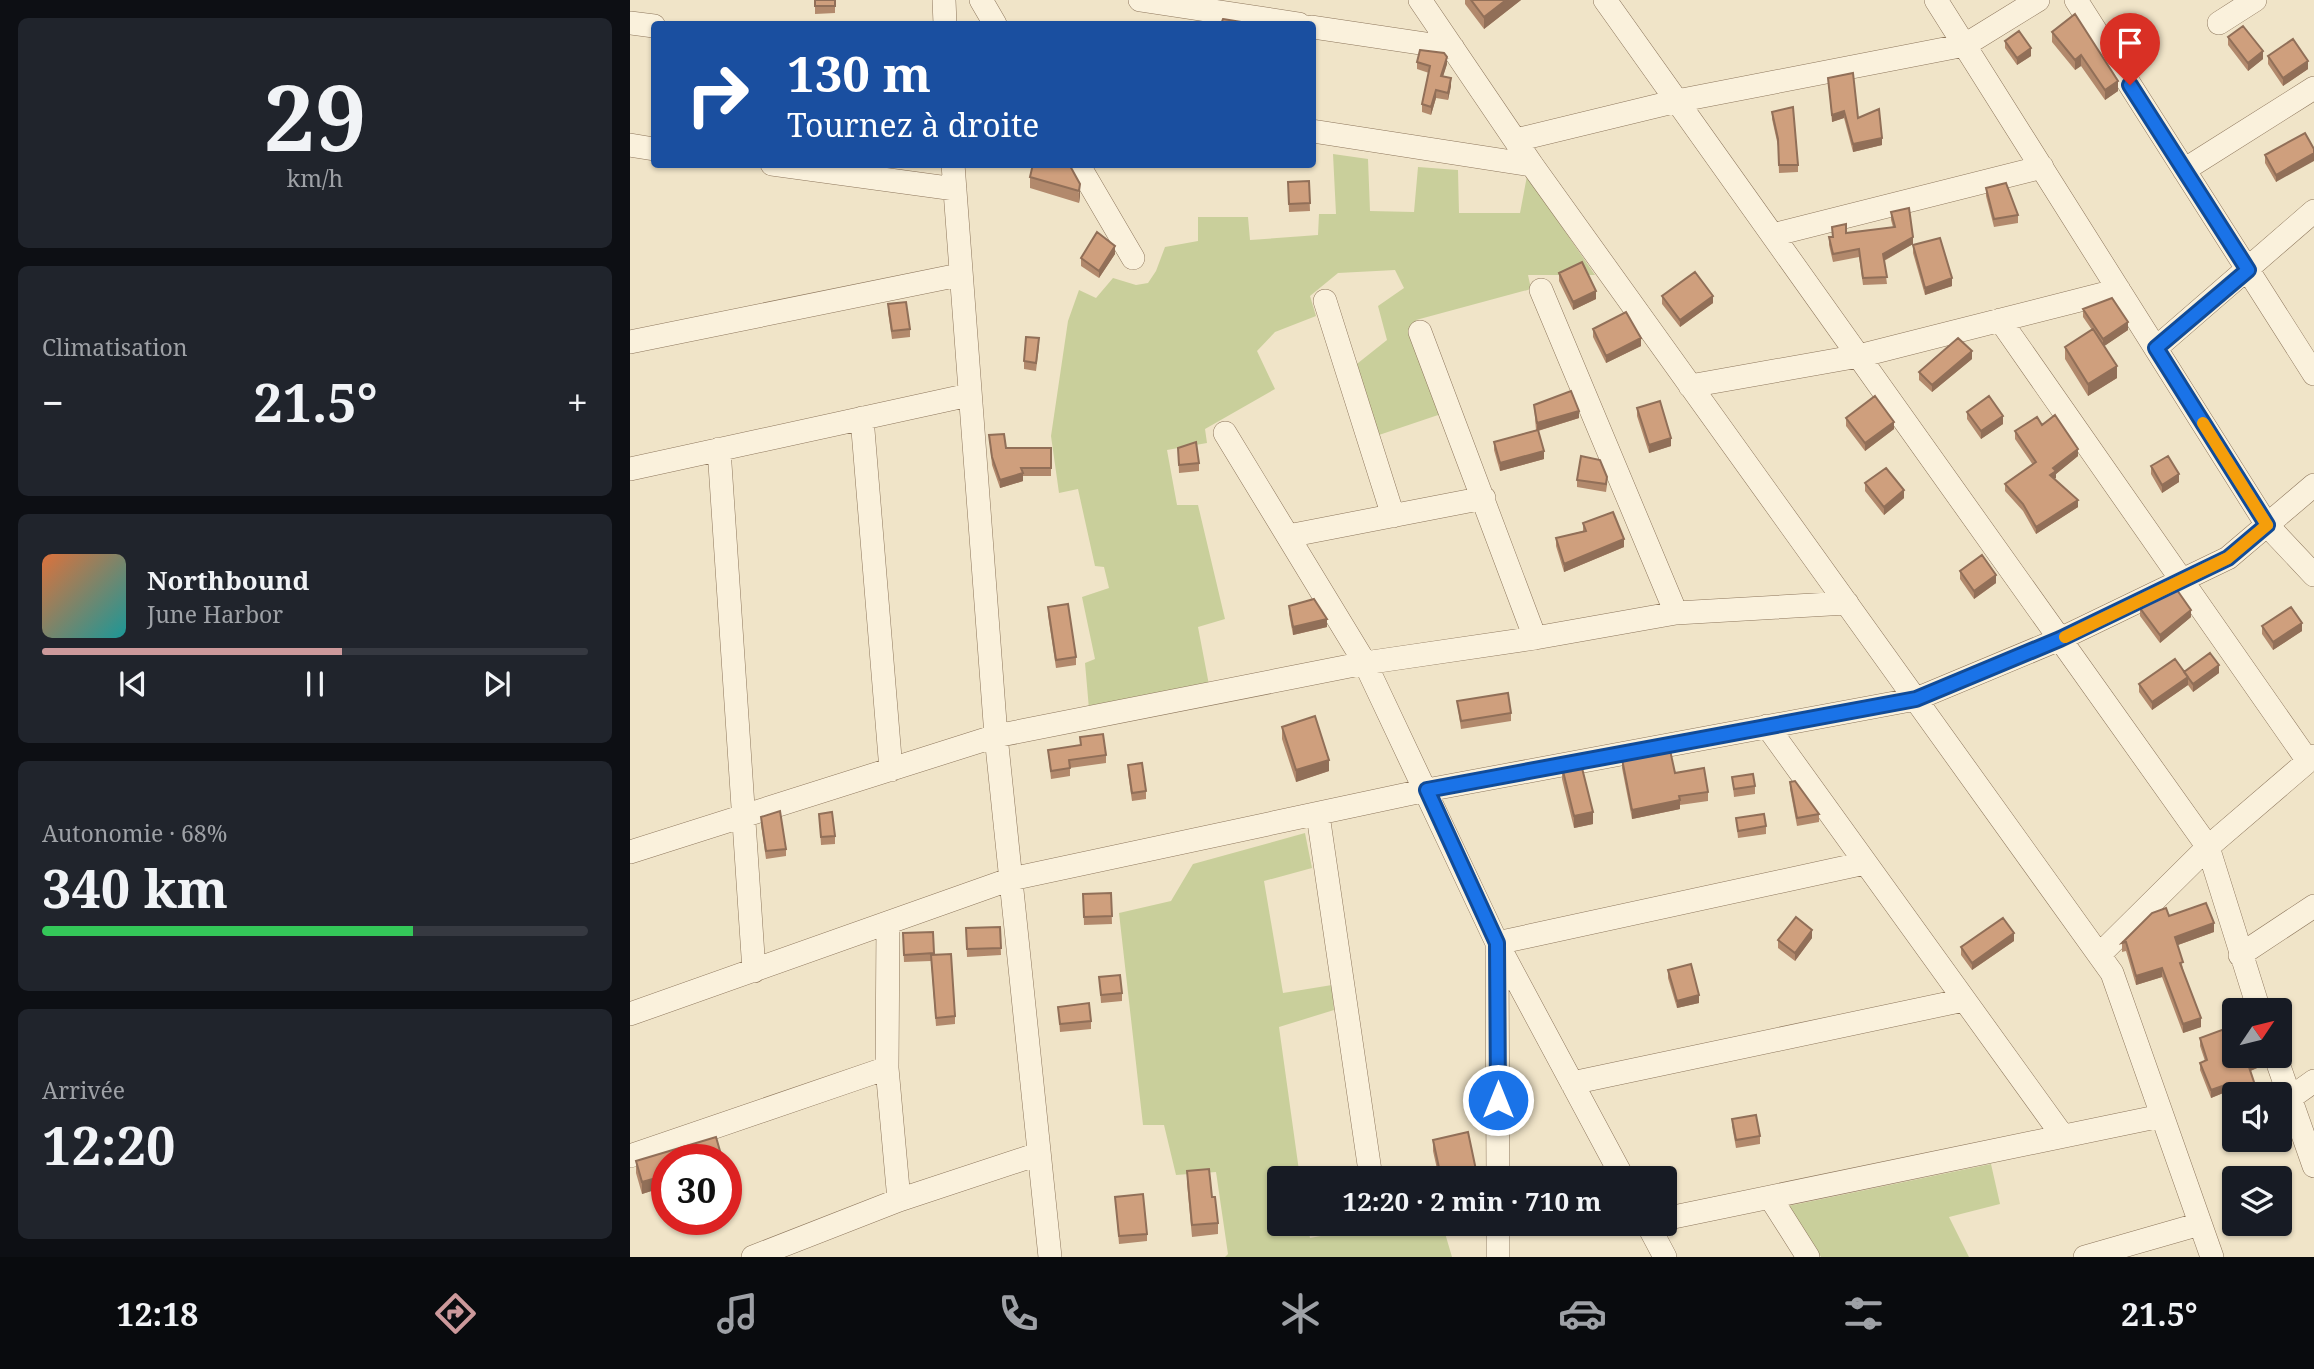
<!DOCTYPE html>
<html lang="fr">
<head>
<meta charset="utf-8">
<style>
	body { margin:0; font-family:"Noto Serif",serif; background:#20242c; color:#f1f3f6; height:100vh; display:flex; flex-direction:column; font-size:26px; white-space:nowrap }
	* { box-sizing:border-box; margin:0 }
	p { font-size:23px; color:#9ea1a6 }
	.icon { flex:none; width:38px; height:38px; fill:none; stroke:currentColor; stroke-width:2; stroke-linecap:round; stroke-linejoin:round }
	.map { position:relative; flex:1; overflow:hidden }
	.drawer { display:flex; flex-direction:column; gap:18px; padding:18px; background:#0d0f14; width:630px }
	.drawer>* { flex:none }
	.top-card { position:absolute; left:21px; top:21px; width:665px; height:147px; border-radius:7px; box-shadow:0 2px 5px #0004; background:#1a4fa0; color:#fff; overflow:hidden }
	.needle { width:46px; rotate:55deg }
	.fabs { position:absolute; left:1592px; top:998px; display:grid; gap:14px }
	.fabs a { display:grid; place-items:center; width:70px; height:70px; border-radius:7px; background:#171b24; box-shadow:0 2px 5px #0004; font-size:35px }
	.speed { position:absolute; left:21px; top:1144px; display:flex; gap:14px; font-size:35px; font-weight:700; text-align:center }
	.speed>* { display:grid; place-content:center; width:91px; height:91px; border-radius:50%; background:#171b24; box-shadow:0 2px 5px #0004; line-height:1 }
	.speed .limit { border:10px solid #d22; background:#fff; color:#111 }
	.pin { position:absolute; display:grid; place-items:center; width:60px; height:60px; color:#fff; margin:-72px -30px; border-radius:50% 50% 50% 0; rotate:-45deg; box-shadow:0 0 7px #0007 }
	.pin .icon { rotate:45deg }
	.me { position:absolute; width:77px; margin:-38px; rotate:0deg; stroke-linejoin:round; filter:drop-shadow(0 0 5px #0008) }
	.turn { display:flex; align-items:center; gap:24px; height:147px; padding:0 21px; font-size:32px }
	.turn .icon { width:91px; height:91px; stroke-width:2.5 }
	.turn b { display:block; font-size:49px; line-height:60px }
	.big { font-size:52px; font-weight:700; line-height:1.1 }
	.drawer .card { flex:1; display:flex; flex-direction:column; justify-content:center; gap:10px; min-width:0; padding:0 24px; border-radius:10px; background:#20242c }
	.drawer .dial { align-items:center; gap:0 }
	.dial b { font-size:91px; line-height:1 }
	.song { display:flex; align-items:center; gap:21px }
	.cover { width:84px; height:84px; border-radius:10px; background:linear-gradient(135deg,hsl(20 70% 55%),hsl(180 70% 35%)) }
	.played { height:7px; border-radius:4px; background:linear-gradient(90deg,#cc999b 55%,#363941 55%) }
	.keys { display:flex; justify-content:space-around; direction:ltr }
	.heat { display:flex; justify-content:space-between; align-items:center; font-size:38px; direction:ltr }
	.charge { height:10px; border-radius:5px; background:linear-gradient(90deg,#34c759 68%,#363941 0) }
	.trip { position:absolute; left:637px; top:1166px; width:410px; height:70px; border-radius:7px; background:#171b24; box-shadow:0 2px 5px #0004; font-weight:700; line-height:70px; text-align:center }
	.tabs { display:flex; height:112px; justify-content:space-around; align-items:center; background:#090b0e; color:#9ea1a6 }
	.tabs .icon { width:49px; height:49px }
	.tabs .current { color:#cc999b }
	.tabs b { font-size:32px; color:#f1f3f6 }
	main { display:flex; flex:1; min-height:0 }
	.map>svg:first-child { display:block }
	.green { fill:#c9cf9b }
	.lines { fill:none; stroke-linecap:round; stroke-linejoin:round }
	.minor-casing { stroke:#8d765c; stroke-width:24 }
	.minor { stroke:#faf1dc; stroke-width:23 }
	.wall { fill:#b2896c }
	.shaded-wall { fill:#916f58 }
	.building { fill:#cf9f7d; stroke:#916f58; stroke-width:2 }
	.route-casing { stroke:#114b97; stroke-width:18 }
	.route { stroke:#1a73e8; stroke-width:12 }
	.slow { stroke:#f59e0b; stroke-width:12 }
</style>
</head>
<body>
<main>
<section class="drawer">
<div class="card dial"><b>29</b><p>km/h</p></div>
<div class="card"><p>Climatisation</p>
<div class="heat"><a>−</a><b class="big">21.5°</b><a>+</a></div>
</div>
<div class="card">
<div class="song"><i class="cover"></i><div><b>Northbound</b><p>June Harbor</p></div></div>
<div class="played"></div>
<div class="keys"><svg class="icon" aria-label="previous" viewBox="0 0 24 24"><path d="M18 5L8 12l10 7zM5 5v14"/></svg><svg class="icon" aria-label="pause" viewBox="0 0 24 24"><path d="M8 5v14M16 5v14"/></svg><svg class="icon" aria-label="next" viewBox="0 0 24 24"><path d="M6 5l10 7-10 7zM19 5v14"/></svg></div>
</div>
<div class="card"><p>Autonomie · 68%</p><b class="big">340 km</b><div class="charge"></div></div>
<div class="card"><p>Arrivée</p><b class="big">12:20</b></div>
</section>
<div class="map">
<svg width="1684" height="1257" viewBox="0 0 1684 1257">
	<rect width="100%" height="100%" fill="#f0e4c8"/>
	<path class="green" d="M703 154 738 159 740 211 784 212 788 167 828 170 829 213H890L897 176 965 275H898L901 289 786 320 814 413 746 436 723 367 757 340 748 306 774 288 765 270 708 273 680 296 686 316 645 332 627 351 645 389 575 429 577 443 537 450 547 505H568L595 619 568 627 579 685 459 709 455 663 465 659 452 597 479 588 474 567 465 566 448 489 429 493 421 436 438 321 449 290 466 298 483 278 506 285 518 283 526 271 535 247 568 241V217H618L620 240 688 235 689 214H706Z
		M675 833 682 868 634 881 653 993 702 985 704 1010 649 1027 670 1178H649V1223H677L680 1238 762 1223H812L822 1257H595L598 1254 586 1172 546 1175 534 1125H513L489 913 541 901 563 864Z
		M1361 1164 1370 1204 1319 1217 1339 1257H1191L1158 1206Z"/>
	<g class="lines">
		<g class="minor-casing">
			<path id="minor" d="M314 0 315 24
				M351 0 365 24
				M510 0 669 24
				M790 0 902 165 1482 973 1582 1257
				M975 0 1578 847 1629 1010
				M1306 0 1637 525 1684 575
				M1446 0 1684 374
				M0 23 24 26
				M1589 23 1625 0
				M682 27 823 48
				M682 131 902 165
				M886 140 1047 101 1335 45 1408 0
				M0 145 24 149
				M142 164 325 189
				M323 164 366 736 420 1257
				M448 164 503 258
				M1554 170 1684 88
				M1143 235 1412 167
				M911 290 1046 613
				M695 301 763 516
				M1370 320 1678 761
				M790 332 905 638
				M0 342 329 275
				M1526 348 1684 211
				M1060 386 1229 356 1489 290
				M232 418 261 770
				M595 433 735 663 867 943 993 1178
				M89 449 124 971
				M0 469 339 395
				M658 536 854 498
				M1137 726 1432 1135
				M688 815 741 1178
				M0 852 366 736 735 663 905 638 1046 613 1217 603
				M258 923 257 1068 269 1200
				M867 943 1235 863
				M867 946 868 1178
				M1469 955 1578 847 1684 756
				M1610 955 1684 906
				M0 1014 381 879 797 790 1286 699 1430 639 1598 558 1684 485
				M1645 1055 1684 1166
				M942 1083 1334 1000
				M1660 1098 1684 1081
				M0 1156 257 1068
				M1140 1197 1178 1257
				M1034 1219 1531 1116
				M868 1223V1257
				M1017 1223 1035 1257
				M123 1257 269 1200 408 1154
				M1455 1257 1570 1224"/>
		</g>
		<use href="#minor" class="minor"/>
	</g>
	<path class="wall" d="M185 0H205V13L185 14Z
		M835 0H891L854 29 835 4Z
		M1445 14 1488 91 1475 100 1451 66 1445 70 1422 42V32Z
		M1598 37 1633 59 1618 71 1598 45Z
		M1375 41 1401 56 1387 65 1375 48Z
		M1638 56 1678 69 1653 86 1638 64Z
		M787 62 817 64 813 76 821 86 818 100 806 98 801 115 792 112V104L799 73 787 69Z
		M1198 78 1228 118 1252 145 1223 152 1214 118 1202 122Z
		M1142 112 1168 165V172L1149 173 1148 146 1142 119Z
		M1684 149 1646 182 1635 163V155Z
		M439 164 450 196 449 203 400 188V177Z
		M679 181 680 211 659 212 658 182Z
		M1356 188 1388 215V223L1364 227 1356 196Z
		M1261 212 1283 244 1254 261 1257 284 1233 285 1229 257 1203 262 1199 245V237H1202V227L1216 233 1263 227 1261 220Z
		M1283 245 1322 286 1295 295 1283 253Z
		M485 254 469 278 451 266V258Z
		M929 273 966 299 943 310 929 281Z
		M1032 296 1083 303 1050 327 1032 304Z
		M258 304 280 329V337L262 339 258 312Z
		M1453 309 1498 330 1474 346 1487 378 1458 396 1435 359V347L1462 330 1453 317Z
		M963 329 1011 346 976 363 963 337Z
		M409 346 406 371 394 369V361Z
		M1342 359 1302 392 1289 380V372Z
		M904 405 949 418 908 431 914 459 870 471 864 450V442L906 430Z
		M1007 408 1041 446 1019 453 1007 416Z
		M1337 412 1373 424 1351 439 1337 419Z
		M1216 418 1264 429 1235 451 1216 426Z
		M1412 425 1448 456 1426 474 1425 479 1448 507 1406 534 1393 511 1375 491V484L1403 465 1385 439V431Z
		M359 435 376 448H421V476H393V481L370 488 362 465Z
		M548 448 569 463V471L549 473Z
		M970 460 977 485 976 492 947 487V480Z
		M1521 466 1549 482 1532 493 1521 474Z
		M1235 483 1274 498 1254 515 1235 491Z
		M953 523 994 547 934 572 926 546V538L953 531Z
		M1330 571 1366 583 1344 599 1330 579Z
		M659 606 697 627 663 635 659 614Z
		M418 607 446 657V665L426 668 418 615Z
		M1510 608 1561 617 1530 643 1510 616Z
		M1632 626 1672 631 1643 650 1632 634Z
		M1554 672 1589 673 1563 692 1558 685 1522 710 1509 692V684Z
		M827 701 881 713V721L831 729Z
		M652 727 699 771 666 782 652 739Z
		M450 737 476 755V763L440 768V776L421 779 418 750 450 745Z
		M992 759 1045 773 1078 792V801L1050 805V809L1002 819 992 768Z
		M498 765 516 791V799L502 801 498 773Z
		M932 767 963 824 944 828 932 779Z
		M1102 777 1125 786V794L1104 797Z
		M1160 782 1189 814V822L1167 826 1160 789Z
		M189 814 205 836V844L191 845Z
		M131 817 156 849V856L136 859 131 825Z
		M1106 818 1136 826V834L1108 838Z
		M481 893 482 924 454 925 453 894Z
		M370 927 371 955 337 957 336 928Z
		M303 932 304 955 325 1016V1024L306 1026 301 961 274 962 273 941Z
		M1584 932 1548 945 1553 969 1571 1027 1553 1033 1532 977 1506 985 1496 951 1492 952V943Z
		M1182 938 1165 961 1148 948V940Z
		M1384 941 1342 970 1331 955V947Z
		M1038 970 1069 1003 1047 1008 1038 978Z
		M469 977 492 993V1001L471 1003Z
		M428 1007 461 1021V1029L430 1032Z
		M1570 1038 1605 1055 1634 1065 1620 1071 1605 1094V1110L1598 1091 1581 1098 1570 1070V1063L1575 1061 1570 1046Z
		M1102 1119 1130 1136V1144L1106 1148 1102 1126Z
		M86 1137 92 1160H37V1186L12 1194 6 1173V1161Z
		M1627 1139H1660L1631 1150Z
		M803 1140 846 1178H809L803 1151Z
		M557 1171 582 1197 588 1223V1234L562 1237 557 1183Z
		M485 1197 517 1234V1241L489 1244Z"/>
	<path class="shaded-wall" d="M876 0H891L854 29V17Z
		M1401 48V56L1387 65V58Z
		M1633 51V59L1618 71V63Z
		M1451 55V66L1445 70V60Z
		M817 57V64L811 83V76Z
		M1678 61V69L1653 86V78Z
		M821 78V86L818 100V93Z
		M1488 81V91L1475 100V90Z
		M806 90V98L801 115V107Z
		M1214 111V118L1202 122V115Z
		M1252 138V145L1223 152V144Z
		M1684 153V161L1646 182V175Z
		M450 184V196L449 203V191Z
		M1283 237V244L1253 261V254Z
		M485 246V254L469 278V271Z
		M1322 278V286L1295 295V288Z
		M966 291V299L943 310V302Z
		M1083 296V303L1050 327V320Z
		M1498 322V330L1473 347V339Z
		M1011 338V346L976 363V356Z
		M1342 351V359L1302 392V385Z
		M1487 366V378L1458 396V384Z
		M949 411V418L907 431V423Z
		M1373 416V424L1351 439V431Z
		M1264 422V429L1235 451V443Z
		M1041 438V446L1019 453V445Z
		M1448 449V456L1426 474V478L1420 482V475L1423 468Z
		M914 451V459L870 471V463Z
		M393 473V481L370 488V480Z
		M1549 474V482L1532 493V485Z
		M1274 490V498L1254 515V507Z
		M1448 500V507L1406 534V527Z
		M994 539V547L934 572V564Z
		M1366 575V583L1344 599V591Z
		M1561 610V617L1530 643V635Z
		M697 619V627L663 635V627Z
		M1672 623V631L1643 650V642Z
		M1589 665V673L1563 692V684Z
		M1558 677V685L1522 710V702Z
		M699 760V771L666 782V770Z
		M1050 800V809L1002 819V810Z
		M963 812V824L944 828V816Z
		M1584 923V932L1545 946V937Z
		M1182 930V938L1165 961V953Z
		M1384 933V941L1342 970V963Z
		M1532 968V977L1506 985V976Z
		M1069 995V1003L1047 1008V1001Z
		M1571 1018V1027L1553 1033V1024Z
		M1634 1058V1065L1618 1072V1064Z
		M1598 1084V1091L1581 1098V1090Z
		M1660 1132V1139L1631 1150V1142L1639 1139H1650V1135Z
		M846 1170V1178H811V1177Z
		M37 1175V1186L12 1194V1182Z"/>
	<path class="building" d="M185 0H205V6H185Z
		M841 0H876L854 17Z
		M1445 14 1488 81 1475 90 1451 55 1445 60 1422 32Z
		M593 19 618 23V24H591Z
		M1613 26 1633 51 1618 63 1598 37Z
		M1389 31 1401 48 1387 58 1375 41Z
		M1663 39 1678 61 1653 78 1638 56Z
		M790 50 814 53 817 57 811 76 821 78 818 93 806 90 801 107 792 104 800 66 787 62Z
		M1223 73 1228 118 1249 109 1252 138 1223 144 1214 111 1202 115 1198 78Z
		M1163 107 1168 165H1149L1148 139 1142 112Z
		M1675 133 1684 149V153L1646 175 1635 155Z
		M403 164H439L450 184 449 191 400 177Z
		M679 181 680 203 659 204 658 182Z
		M1376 183 1388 215 1364 219 1356 188Z
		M1279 208 1283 237 1253 254 1257 277 1233 278 1229 249 1203 254 1199 237H1203L1202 227 1216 224V233L1265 227 1261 212Z
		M467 232 485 246 469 271 451 258Z
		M1310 238 1322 278 1295 288 1283 245Z
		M952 262 966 291 943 302 929 273Z
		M1065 272 1083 296 1050 320 1032 296Z
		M1482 298 1498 322 1473 339 1453 309Z
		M276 302 280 329 262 331 258 304Z
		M996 312 1011 338 976 356 963 329Z
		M1463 329 1487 366 1458 384 1435 347Z
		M396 337 409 338 406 363 394 361Z
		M1328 338 1342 351 1302 385 1289 372Z
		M941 391 949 411 907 423 904 405Z
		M1245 396 1264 422 1235 443 1216 418Z
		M1359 396 1373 416 1351 431 1337 412Z
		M1030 401 1041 438 1019 445 1007 408Z
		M1425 415 1448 449 1423 468 1426 471 1420 475 1448 500 1406 527 1393 504 1375 484 1406 462 1385 431 1407 417 1412 425Z
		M908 430 914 451 870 463 864 442Z
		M374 434 376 448H421V468H391L393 473 370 480 362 457 359 435Z
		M566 442 569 463 549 465 548 448Z
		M951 456 970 460 977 477 976 484 947 480Z
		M1538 456 1549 474 1532 485 1521 466Z
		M1256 468 1274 490 1254 507 1235 483Z
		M983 512 994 539 934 564 926 538 956 531 953 523Z
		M1352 555 1366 575 1344 591 1330 571Z
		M1547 590 1561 610 1530 635 1510 608Z
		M684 599 697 619 663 627 659 606Z
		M438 604 446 657 426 660 418 607Z
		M1661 607 1672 623 1643 642 1632 626Z
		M1580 653 1589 665 1563 684 1554 672Z
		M1545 659 1558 677 1522 702 1509 684Z
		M878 693 881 713 831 721 827 701Z
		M685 716 699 760 666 770 652 727Z
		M473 734 476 755 439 760 440 768 421 771 418 750 451 745 450 737Z
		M1040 750 1045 773 1074 768 1078 792 1049 796 1050 800 1002 810 992 759Z
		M512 763 516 791 502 793 498 765Z
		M951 764 963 812 944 816 932 767Z
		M1123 774 1125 786 1104 789 1102 777Z
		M1165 781 1189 814 1167 818 1160 782Z
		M150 811 156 849 136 851 131 817Z
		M202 812 205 836 191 837 189 814Z
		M1134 814 1136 826 1108 831 1106 818Z
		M481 893 482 916 454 917 453 894Z
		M1576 903 1584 923 1545 937 1553 962 1550 963 1571 1018 1553 1024 1532 968 1506 976 1496 942 1492 943 1522 913 1536 908 1539 916Z
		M1166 917 1182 930 1165 953 1148 940Z
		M1373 918 1384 933 1342 963 1331 947Z
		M370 927 371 948 337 949 336 928Z
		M303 932 304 953 274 955 273 933Z
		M321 954 325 1016 306 1018 301 955Z
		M1061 964 1069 995 1047 1001 1038 970Z
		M490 975 492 993 471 995 469 977Z
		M459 1003 461 1021 430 1024 428 1007Z
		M1600 1027 1605 1040V1055H1633L1634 1058 1618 1064 1628 1094H1605V1103L1598 1084 1581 1090 1570 1063 1577 1060 1570 1038Z
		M1126 1115 1130 1136 1106 1140 1102 1119Z
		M1654 1116 1660 1132 1650 1135V1118Z
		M838 1132 846 1170 811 1177 803 1140Z
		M86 1137 92 1158 86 1160H37V1175L12 1182 6 1161Z
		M579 1169 582 1197H585L588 1223 562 1225 557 1171Z
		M513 1194 517 1234 489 1236 485 1197Z"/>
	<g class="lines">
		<g class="route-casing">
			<path id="route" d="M868 1100 867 943 797 790 1286 699 1430 639 1598 558 1637 525 1526 348 1618 270 1500 85"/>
		</g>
		<use href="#route" class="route"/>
		<path class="slow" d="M1435 637 1598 558 1637 525 1573 423"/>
	</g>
</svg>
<div class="fabs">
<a><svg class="needle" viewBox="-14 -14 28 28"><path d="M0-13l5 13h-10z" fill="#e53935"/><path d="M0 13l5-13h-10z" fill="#9ea1a6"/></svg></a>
<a><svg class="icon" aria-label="sound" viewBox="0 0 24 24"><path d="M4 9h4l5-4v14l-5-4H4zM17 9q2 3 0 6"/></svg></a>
<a><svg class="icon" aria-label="layers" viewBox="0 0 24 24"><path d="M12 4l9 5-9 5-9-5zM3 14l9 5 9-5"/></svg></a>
</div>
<div class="speed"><div class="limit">30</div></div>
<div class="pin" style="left:1500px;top:85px;background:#d93025"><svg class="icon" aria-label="arrive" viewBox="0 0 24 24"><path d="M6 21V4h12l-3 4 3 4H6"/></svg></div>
<svg class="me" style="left:868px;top:1100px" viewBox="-20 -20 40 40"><circle r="17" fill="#1a73e8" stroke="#fff" stroke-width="3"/><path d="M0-11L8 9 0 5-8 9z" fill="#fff"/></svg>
<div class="trip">12:20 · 2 min · 710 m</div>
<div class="top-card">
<div class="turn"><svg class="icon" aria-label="right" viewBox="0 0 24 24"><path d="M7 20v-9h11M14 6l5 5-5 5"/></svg><div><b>130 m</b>Tournez à droite</div></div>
</div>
</div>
</main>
<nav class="tabs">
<b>12:18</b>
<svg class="icon current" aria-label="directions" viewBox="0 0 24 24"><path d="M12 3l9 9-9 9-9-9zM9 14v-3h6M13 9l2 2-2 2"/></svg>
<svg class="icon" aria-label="music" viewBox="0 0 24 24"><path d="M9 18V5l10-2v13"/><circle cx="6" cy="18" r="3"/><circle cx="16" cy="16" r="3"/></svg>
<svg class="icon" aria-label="phone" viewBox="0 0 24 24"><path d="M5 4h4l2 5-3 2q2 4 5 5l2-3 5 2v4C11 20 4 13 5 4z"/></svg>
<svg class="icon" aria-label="climate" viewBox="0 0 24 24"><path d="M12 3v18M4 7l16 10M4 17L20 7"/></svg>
<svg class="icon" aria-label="car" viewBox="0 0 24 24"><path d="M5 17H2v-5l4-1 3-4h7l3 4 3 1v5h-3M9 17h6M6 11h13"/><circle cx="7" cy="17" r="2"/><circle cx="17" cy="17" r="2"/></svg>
<svg class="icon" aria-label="filters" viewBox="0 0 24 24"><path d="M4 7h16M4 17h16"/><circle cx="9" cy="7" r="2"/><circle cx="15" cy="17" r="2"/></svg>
<b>21.5°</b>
</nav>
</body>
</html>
